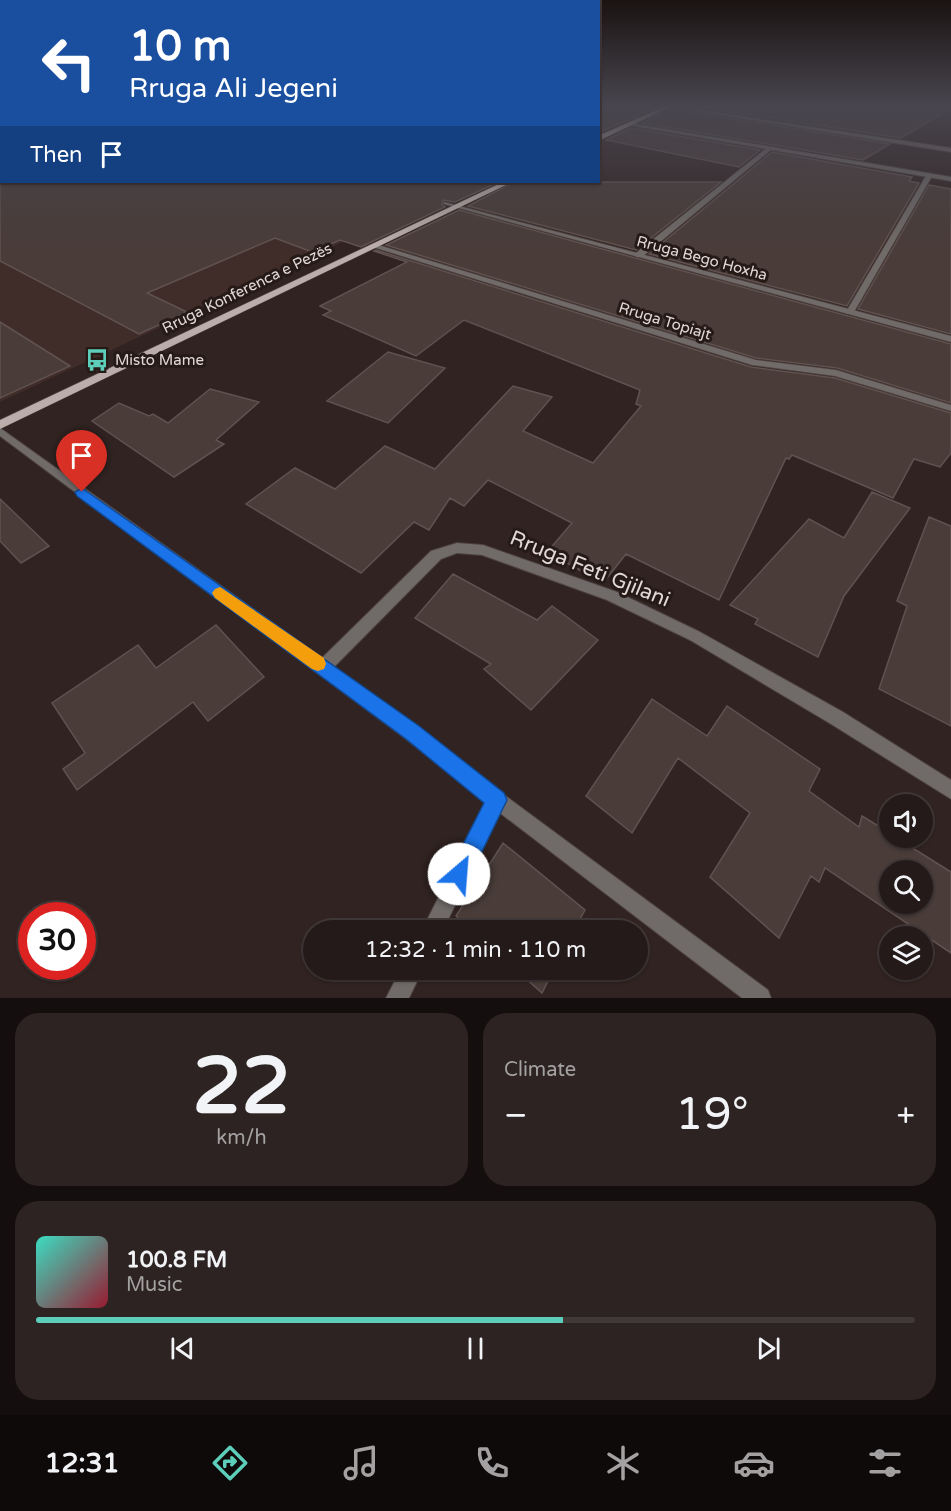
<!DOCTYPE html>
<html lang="en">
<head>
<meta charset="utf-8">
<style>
	body { margin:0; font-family:"Varela Round",sans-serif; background:#2c2322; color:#f1f3f6; height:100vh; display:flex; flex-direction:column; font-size:22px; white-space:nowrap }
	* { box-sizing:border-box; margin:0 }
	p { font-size:20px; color:#a3a1a2 }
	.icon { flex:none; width:33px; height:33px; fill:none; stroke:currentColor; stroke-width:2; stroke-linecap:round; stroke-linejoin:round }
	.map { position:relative; height:998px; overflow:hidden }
	.side { display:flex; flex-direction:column; gap:15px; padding:15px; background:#140e0e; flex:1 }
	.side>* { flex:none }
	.guide { position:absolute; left:0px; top:0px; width:600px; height:183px; box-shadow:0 2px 4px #0004,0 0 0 2px #413838; background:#1a4fa0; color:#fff; overflow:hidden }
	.tools { position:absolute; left:879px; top:794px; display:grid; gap:12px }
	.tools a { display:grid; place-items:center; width:54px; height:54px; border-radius:50%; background:#241a19; box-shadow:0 2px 4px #0004,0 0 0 2px #413838; font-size:30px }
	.speed { position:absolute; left:18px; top:902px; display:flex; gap:12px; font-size:30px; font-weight:700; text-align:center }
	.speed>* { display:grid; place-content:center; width:78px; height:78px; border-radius:50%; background:#241a19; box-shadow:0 2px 4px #0004,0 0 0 2px #413838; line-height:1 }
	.speed .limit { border:9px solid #d22; background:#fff; color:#111 }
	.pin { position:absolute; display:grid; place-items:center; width:51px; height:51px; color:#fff; margin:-62px -26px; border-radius:50% 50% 50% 0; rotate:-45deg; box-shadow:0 0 6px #0007 }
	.pin .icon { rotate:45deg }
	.me { position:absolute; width:66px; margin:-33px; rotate:27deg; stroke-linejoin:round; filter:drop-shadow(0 0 4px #0008) }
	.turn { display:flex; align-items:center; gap:21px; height:126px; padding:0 30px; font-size:27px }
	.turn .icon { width:78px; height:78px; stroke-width:2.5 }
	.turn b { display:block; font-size:42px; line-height:51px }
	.then { display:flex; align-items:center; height:57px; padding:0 30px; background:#0003; gap:12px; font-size:22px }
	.big { font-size:45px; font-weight:600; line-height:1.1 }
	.side .widget { flex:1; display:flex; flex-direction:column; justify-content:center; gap:9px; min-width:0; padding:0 21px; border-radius:24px; background:#2c2322 }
	.side .dial { align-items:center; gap:0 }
	.dial b { font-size:78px; line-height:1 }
	.song { display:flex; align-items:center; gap:18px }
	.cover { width:72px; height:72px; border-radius:9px; background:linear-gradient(135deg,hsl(170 70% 55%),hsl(350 70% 35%)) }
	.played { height:6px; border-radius:3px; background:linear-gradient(90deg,#5cceba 60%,#413838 60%) }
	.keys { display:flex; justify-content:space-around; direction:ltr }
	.heat { display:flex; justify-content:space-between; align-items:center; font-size:33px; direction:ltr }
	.side .tiles { flex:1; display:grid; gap:15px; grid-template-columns:1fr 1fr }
	.widget:last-child { grid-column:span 2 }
	.trip { position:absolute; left:303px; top:920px; width:345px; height:60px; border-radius:30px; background:#241a19; box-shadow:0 2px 4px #0004,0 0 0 2px #413838; font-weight:600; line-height:60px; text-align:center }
	.tab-bar { display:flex; height:96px; justify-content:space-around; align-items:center; background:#0e0a0a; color:#a3a1a2 }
	.tab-bar .icon { width:42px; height:42px }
	.tab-bar .current { color:#5cceba }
	.tab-bar b { font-size:27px; color:#f1f3f6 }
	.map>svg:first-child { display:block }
	.built { fill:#402d29 }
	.building { fill:#493c39; stroke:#60524f; stroke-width:1.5; fill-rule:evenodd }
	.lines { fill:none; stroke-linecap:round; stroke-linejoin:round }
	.minor-casing { stroke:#4c403e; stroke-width:2 }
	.tertiary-casing { stroke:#4c403e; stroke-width:2 }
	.primary-casing { stroke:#4c403e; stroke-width:1 }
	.minor { fill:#706a68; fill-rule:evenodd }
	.tertiary { fill:#706a68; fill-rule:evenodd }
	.primary { fill:#baadaa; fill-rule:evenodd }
	.route { fill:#1a73e8; stroke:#114b97; stroke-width:1.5 }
	.slow { fill:#f59e0b }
	.labels { text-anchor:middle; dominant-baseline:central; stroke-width:6; stroke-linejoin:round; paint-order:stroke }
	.far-street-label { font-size:15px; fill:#e2d9d7; stroke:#261a17 }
	.far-poi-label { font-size:15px; fill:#e2d9d7; stroke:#261a17; text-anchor:start }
	.near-street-label { font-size:21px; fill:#e2d9d7; stroke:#261a17 }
</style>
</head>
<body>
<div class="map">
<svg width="951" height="998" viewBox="0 0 951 998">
	<rect width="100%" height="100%" fill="#302321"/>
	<path class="built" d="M0 107 2 182H471L0 402Z"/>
	<path class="building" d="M598 104H665L598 133Z
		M679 104H700L732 109 743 104H951V109L901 138Z
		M671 109 890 144 863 160 642 123Z
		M631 128 760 150 739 167 606 140Z
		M772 152 912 177 909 181 919 183 847 306 649 254Z
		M0 182H499L455 202 443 200 442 205 445 207 361 247 340 240 312 252 275 238 210 266 147 293 187 312 139 334 0 261Z
		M514 182H721L636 250 468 206Z
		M929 185 951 189V334L858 309Z
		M459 210 951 344V403L837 368 756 358 386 245Z
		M376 250 751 367 835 378 951 413V453L940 467 914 459 893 498 792 455 789 459 786 458 719 600 626 554 603 583 547 552 572 523 488 480 464 506 450 498 429 530 414 522 361 573 246 504 295 468 335 489 385 446 435 469 513 386 552 397 523 431 593 463 641 406 636 404 640 390 464 320 416 356 323 315 331 311 320 306 407 262 374 251Z
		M0 322 70 366 0 398Z
		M388 352 445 368 388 423 327 401Z
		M210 389 259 402 216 440 224 444 174 477 92 421 119 403 149 416 153 414 168 423Z
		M872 492 910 508 844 596 818 657 755 624 758 619 730 605 809 519 844 538Z
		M0 499 49 546 21 563 0 541Z
		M929 517 951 526V726L879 689 907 606 897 601Z
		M453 574 537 620 552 606 598 640 531 710 484 669 491 664 415 618Z
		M216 625 264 677 208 721 193 702 77 790 63 769 85 753 52 703 138 645 156 668Z
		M652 699 707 736 727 706 820 769 809 791 859 827 862 816 890 833V837H895L951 872V953L825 868 819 882 811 876 779 938 710 877 750 813 678 758 632 833 586 796ZM890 870H922V903H890Z
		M503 843 585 910 574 930H471L456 916Z
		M515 969H554L542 993Z"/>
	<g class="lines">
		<g class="minor-casing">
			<path id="minor" d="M668 105 951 148V152L670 107Z
				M768 147 773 148 642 257H636V253Z
				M929 174 932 176 854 312 847 314 846 312 926 176Z
				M0 176H2V180H0Z
				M375 244 756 360 836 370 951 405V411L835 376 752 365 373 247V245Z
				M0 428 322 658 431 551 457 543 483 545 617 592 700 632 843 712 951 780V799L831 724 690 640 607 600 482 555 457 553 441 559 334 667 418 727 503 794 768 990 771 998H742L500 813 443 930H422L486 803 406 739 0 436Z
				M401 969H423L409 998H386Z"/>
		</g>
		<g class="tertiary-casing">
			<path id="tertiary" d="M630 123 951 177V181L628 125Z
				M444 202 951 336V342L444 204Z"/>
		</g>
		<g class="primary-casing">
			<path id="primary" d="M670 104H677L598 141V136Z
				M503 182H512L0 429V420Z"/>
		</g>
		<use href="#minor" class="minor"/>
		<use href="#tertiary" class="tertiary"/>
		<use href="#primary" class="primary"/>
	</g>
	<linearGradient id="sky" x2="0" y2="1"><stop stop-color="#1a1312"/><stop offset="0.43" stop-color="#48454e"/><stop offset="1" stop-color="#48454e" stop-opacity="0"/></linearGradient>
	<rect width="951" height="244" fill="url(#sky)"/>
	<path class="route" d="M82 488 419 726 504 793 507 800 467 882 459 885 452 882 448 874 484 803 406 739 77 496 75 492Z"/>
	<path class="slow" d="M220 587 324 658 326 664 324 669 318 671 312 669 215 598 212 593 215 589Z"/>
	<defs>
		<g id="bus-bare" transform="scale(1.8)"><path d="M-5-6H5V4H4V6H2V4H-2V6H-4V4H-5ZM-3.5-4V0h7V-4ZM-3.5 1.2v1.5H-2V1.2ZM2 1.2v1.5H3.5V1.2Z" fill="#5cceba" stroke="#261a17" stroke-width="2.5" paint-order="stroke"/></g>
	</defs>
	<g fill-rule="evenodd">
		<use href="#bus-bare" x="97" y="360"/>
	</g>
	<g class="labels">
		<g class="far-street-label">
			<text transform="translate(702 258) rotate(15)">Rruga Bego Hoxha</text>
			<text transform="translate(247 288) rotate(-26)">Rruga Konferenca e Pezës</text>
			<text transform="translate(665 321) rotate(17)">Rruga Topiajt</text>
		</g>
		<g class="far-poi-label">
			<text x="115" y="360">Misto Mame</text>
		</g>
		<g class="near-street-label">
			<text transform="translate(590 569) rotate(22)">Rruga Feti Gjilani</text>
		</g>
	</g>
</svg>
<div class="tools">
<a><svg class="icon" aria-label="sound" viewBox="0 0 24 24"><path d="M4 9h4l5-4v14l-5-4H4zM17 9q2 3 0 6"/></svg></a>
<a><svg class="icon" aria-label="search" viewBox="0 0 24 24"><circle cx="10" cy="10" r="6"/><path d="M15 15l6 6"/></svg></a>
<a><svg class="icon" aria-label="layers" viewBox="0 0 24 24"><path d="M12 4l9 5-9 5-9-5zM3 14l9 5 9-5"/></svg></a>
</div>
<div class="speed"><div class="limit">30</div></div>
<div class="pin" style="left:82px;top:492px;background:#d93025"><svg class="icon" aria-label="arrive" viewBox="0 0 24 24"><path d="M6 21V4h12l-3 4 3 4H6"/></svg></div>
<svg class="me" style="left:459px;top:874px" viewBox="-20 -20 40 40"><circle r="19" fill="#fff"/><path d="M0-13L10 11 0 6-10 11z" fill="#1a73e8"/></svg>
<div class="trip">12:32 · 1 min · 110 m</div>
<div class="guide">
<div class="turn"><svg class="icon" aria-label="left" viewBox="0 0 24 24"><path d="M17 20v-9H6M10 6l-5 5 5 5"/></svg><div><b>10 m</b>Rruga Ali Jegeni</div></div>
<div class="then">Then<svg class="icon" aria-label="arrive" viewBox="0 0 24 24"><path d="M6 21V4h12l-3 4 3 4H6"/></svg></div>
</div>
</div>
<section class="side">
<div class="tiles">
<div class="widget dial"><b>22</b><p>km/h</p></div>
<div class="widget"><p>Climate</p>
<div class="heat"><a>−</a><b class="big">19°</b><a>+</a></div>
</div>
<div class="widget">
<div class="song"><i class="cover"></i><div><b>100.8 FM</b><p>Music</p></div></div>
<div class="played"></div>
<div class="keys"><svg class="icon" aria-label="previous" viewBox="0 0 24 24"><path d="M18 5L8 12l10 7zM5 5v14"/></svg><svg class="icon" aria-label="pause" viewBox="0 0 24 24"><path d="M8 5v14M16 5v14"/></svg><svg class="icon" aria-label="next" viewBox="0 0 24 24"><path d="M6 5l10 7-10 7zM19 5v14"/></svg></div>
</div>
</div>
</section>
<nav class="tab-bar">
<b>12:31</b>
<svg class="icon current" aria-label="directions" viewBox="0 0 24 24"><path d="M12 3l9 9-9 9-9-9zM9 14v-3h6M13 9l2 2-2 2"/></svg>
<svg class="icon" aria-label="music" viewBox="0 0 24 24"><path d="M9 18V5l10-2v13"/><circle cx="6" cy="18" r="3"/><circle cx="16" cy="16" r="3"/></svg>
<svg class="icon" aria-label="phone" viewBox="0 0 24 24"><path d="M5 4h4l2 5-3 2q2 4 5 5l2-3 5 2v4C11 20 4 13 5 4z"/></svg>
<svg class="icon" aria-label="climate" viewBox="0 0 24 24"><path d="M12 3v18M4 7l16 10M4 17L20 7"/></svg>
<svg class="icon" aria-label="car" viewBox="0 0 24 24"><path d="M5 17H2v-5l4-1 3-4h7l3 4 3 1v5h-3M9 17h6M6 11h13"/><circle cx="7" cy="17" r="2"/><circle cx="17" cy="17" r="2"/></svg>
<svg class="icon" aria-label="filters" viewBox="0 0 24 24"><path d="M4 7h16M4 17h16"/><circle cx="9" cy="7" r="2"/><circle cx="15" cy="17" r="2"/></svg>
</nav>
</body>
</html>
